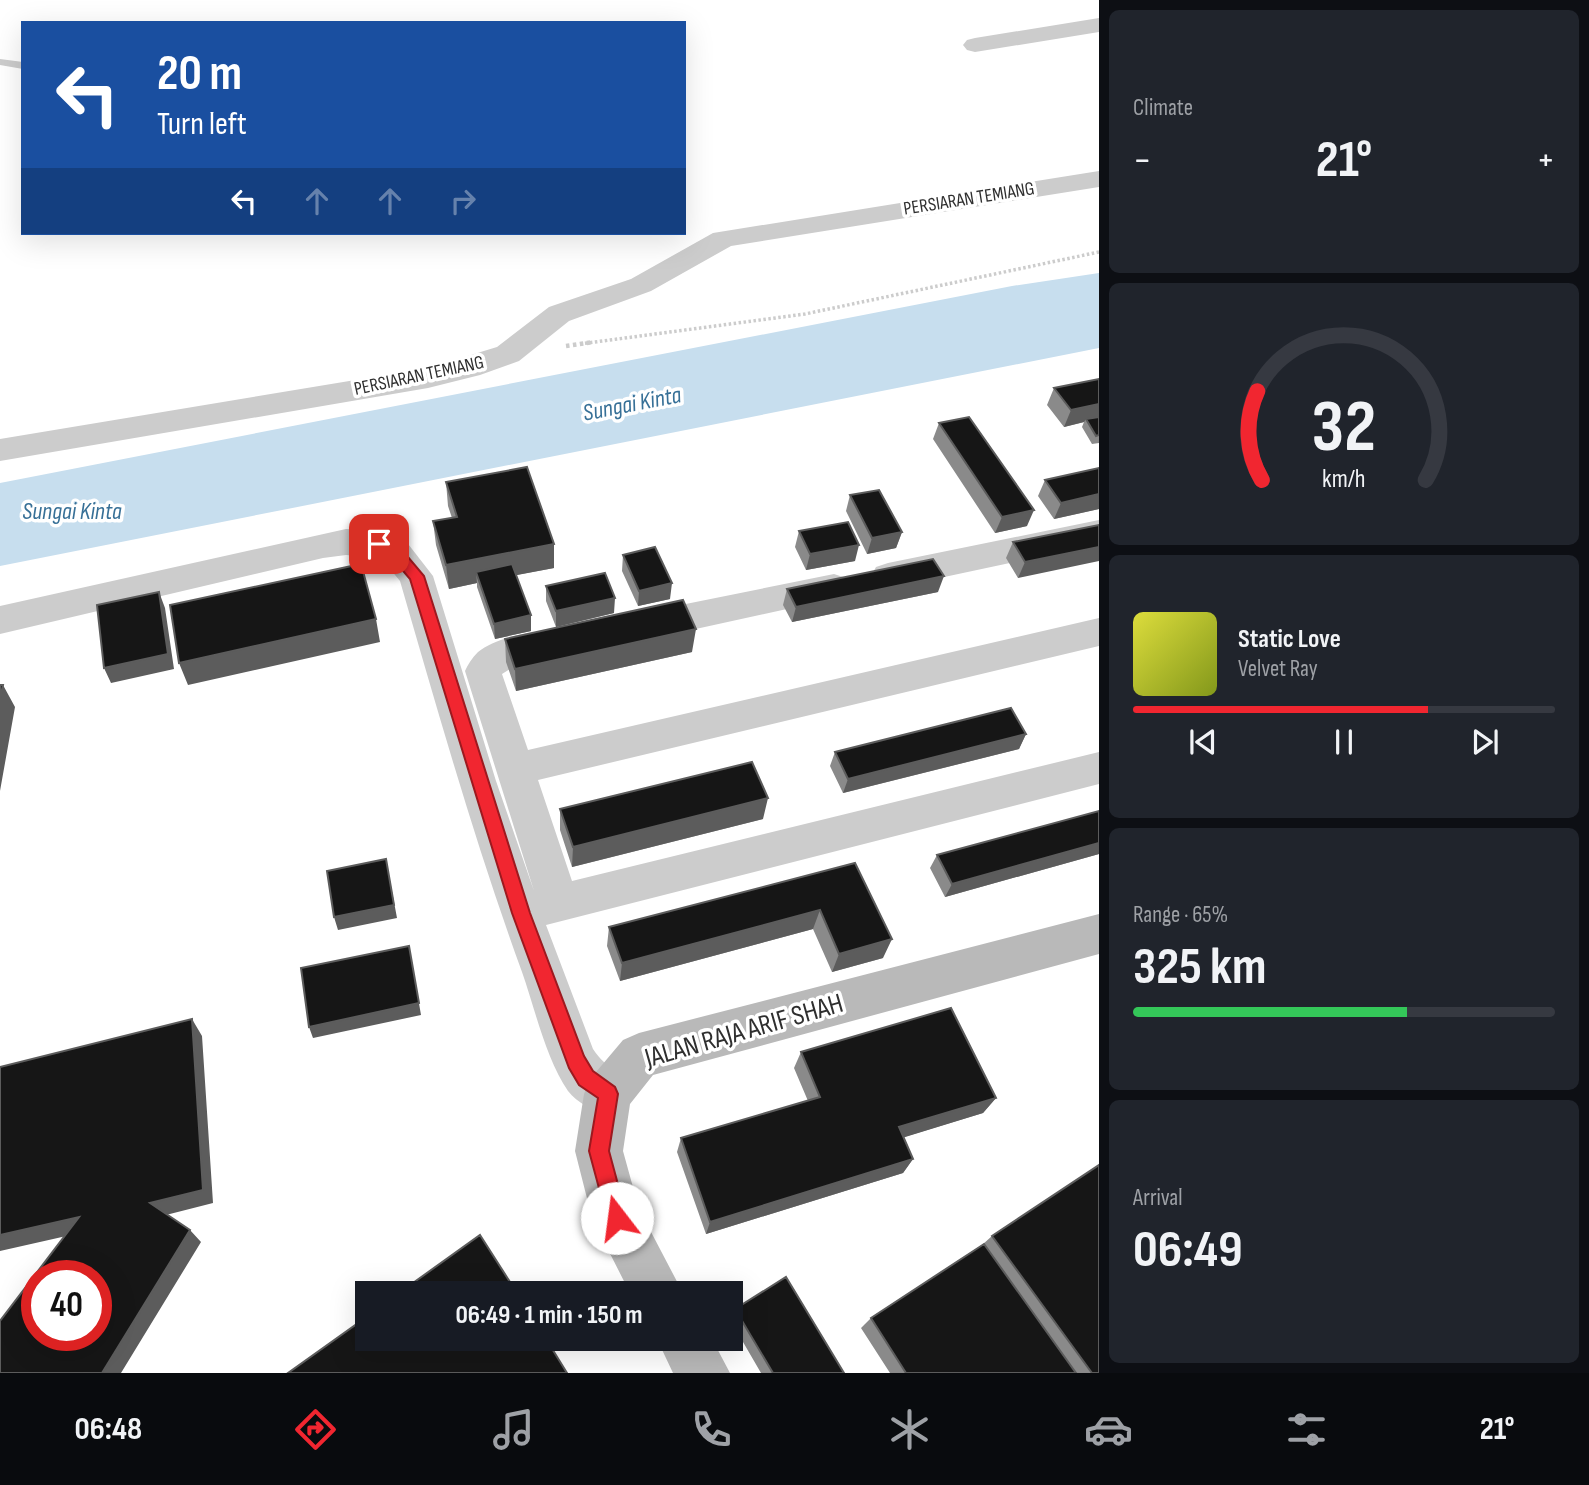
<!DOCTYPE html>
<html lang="en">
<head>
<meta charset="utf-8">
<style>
	body { margin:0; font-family:"Sofia Sans Condensed",sans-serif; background:#20242c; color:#f1f3f6; height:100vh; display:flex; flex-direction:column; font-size:26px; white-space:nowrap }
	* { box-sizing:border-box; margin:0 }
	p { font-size:23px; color:#9ea1a6 }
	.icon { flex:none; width:38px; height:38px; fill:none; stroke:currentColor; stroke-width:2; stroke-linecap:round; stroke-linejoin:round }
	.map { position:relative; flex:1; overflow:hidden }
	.sheet { display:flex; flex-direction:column; gap:10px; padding:10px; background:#0d0f14; width:490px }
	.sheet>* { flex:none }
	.hud { position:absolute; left:21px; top:21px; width:665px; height:214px; border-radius:0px; box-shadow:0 7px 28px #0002; background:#1a4fa0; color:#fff; overflow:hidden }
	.speed { position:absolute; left:21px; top:1260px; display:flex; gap:14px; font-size:35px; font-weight:700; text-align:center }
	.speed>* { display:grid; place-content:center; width:91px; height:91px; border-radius:50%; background:#171b24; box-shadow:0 7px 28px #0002; line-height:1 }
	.speed .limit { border:10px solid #d22; background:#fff; color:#111 }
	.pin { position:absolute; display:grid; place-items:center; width:60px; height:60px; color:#fff; margin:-30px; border-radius:14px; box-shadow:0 4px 10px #0006 }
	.me { position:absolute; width:77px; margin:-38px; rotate:345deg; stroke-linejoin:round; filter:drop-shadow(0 0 5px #0008) }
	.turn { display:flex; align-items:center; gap:24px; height:147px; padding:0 21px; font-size:32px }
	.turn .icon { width:91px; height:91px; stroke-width:2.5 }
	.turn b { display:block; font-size:49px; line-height:60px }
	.lanes { display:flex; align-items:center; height:66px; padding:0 21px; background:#0003; justify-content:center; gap:35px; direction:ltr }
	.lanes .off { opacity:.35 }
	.big { font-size:52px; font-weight:700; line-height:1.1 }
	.sheet .widget { flex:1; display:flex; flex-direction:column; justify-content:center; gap:10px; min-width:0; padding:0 24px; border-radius:10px; background:#20242c }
	.sheet .dial { align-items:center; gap:0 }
	.dial svg { height:182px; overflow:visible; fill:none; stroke:#363941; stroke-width:7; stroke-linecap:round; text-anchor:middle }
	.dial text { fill:#f1f3f6; stroke:none }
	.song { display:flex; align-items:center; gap:21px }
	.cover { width:84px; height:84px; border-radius:10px; background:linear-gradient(135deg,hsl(60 70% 55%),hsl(70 70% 35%)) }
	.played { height:7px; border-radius:4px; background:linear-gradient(90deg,#f12630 70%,#363941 70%) }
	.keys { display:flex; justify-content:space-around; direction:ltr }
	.heat { display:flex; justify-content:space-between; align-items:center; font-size:38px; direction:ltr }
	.charge { height:10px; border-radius:5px; background:linear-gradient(90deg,#34c759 65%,#363941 0) }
	.trip { position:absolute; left:355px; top:1281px; width:388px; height:70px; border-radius:0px; background:#171b24; box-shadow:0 7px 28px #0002; font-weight:700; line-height:70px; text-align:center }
	.menu { display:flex; height:112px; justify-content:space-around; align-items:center; background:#090b0e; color:#9ea1a6 }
	.menu .icon { width:49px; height:49px }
	.menu .selected { color:#f12630 }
	.menu b { font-size:32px; color:#f1f3f6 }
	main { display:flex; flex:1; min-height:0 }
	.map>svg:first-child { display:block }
	.water { fill:#c7deee }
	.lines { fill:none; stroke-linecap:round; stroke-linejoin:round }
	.path-far1 { stroke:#ccc; stroke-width:3.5; stroke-dasharray:2.5 2.5; stroke-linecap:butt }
	.path { stroke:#ccc; stroke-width:4.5; stroke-dasharray:3.5 3.5; stroke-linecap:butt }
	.lane { fill:#ccc; fill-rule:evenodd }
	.street { fill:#ccc; fill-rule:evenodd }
	.secondary { fill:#b9b9b9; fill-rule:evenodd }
	.wall { fill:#8a8a8a }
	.shaded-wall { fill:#5c5c5c }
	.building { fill:#161616; stroke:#5c5c5c; stroke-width:2; fill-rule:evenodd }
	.route { fill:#f12630; stroke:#9d191f; stroke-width:2 }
	.labels { text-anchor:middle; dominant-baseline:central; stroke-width:7; stroke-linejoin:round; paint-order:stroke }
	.far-street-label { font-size:19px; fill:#2f2f2f; stroke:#fff }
	.water-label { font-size:24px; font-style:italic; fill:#377097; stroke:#fff }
	.near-street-label { font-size:28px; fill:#2f2f2f; stroke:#fff }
</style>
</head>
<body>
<main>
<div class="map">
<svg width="1099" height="1373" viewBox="0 0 1099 1373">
	<rect width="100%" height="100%" fill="#fff"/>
	<path class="water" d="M1099 273V348L0 566V483L1012 286Z"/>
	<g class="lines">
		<path class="path-far1" d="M580 344 805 314 1099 252"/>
		<path class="path" d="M566 346 593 342"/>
		<path class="lane" d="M0 59 23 62V69L0 65Z"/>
		<path class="street" d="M1099 18V32L975 52 967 50 963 45 967 40 975 38Z
			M1099 171V187L731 246 651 291 569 321 519 361 480 375 428 388 0 461V439L428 368 497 347 549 307 631 279 713 233Z
			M1099 520V544L888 589 876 585 871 576 876 567 888 563Z
			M346 529 379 531 405 540 433 576 496 781 534 891 465 671C468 664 472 658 478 652 498 636 542 627 566 635L571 645 566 655 515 666 502 674 528 750 1099 618V646L538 780 572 881 1099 752V784L546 925 593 1049C607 1070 621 1070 630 1094L624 1110 608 1116C594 1111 577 1103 568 1091 546 1059 535 1009 522 972 475 843 438 712 400 581L381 558 346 555 323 558 0 634V606Z
			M834 574 846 578 851 587 846 596 641 641 628 637 623 627 628 617 641 613Z"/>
		<path class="secondary" d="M1099 914V954L653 1075 630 1104 623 1151 639 1209 683 1293H630L592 1218 575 1151 584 1094 591 1078 623 1040 639 1033Z
			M657 1339H712L730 1373H673Z"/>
	</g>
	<path class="wall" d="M1099 379V443L1092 444 1082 427 1084 422 1064 427 1047 405 1054 388Z
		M939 423 1027 526 995 533 933 439Z
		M1099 468V509L1054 519 1038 496 1045 480Z
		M446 482 554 544V568L516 575 531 631 495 639 477 587V583L449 589 436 545 433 521 452 518 448 506Z
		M850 495 902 532 896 548 867 554 846 511Z
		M1099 525 1018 578 1006 558 1013 542Z
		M799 531 855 561 806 570 795 547Z
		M623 555 670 599 638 606 622 571Z
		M546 586 614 613 556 627 546 601Z
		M787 589 938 592 792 622 783 605Z
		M505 639 692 652 516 691 506 662Z
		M1026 734 1019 749 843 793 830 766 835 752Z
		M560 809 763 819 572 867 560 830Z
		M1099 811V854L945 897 930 868 937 855Z
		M855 863 883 958 832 972 813 929 620 981 607 946 609 927Z
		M801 1052 996 1098 983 1113 904 1137 913 1159 903 1173 706 1234 677 1152 681 1138 808 1101 794 1068Z
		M992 1236 1099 1373H890L861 1328 871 1318 982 1245Z
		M735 1309 844 1373H761L732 1323V1315Z"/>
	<path class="shaded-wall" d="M1099 404V419H1086L1084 422 1064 427 1071 410Z
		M1099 494V509L1054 519 1061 503Z
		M1034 510 1027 526 995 533 1002 517Z
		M902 532 896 548 867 554 872 538Z
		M554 544V568L480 582 476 572 477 583 449 589 446 565Z
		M859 545 855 561 806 570 810 554Z
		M1099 547V561L1018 578 1025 562Z
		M944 576 938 592 792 622 796 607Z
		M672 583 670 599 638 606 639 591Z
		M159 592 165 608 174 669 111 683 104 668Z
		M615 598 614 613 556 627V611Z
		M531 615V631L495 639 494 624Z
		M376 619 380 642 188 685 179 663Z
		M696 629 692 652 516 691 515 669Z
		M3 685 15 707 0 791V699Z
		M1026 734 1019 749 843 793 848 779Z
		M768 798 763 819 572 867 573 847Z
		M1099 843V854L945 897 952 884Z
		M386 859 397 918 338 930 334 917Z
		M820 910 813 929 620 981 622 963Z
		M892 939 883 958 832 972 839 954Z
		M409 946 421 1015 313 1038 309 1027Z
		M192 1019 202 1036 213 1203 162 1216 150 1203Z
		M996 1098 983 1113 889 1142 899 1127Z
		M913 1159 903 1173 706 1234 710 1222Z
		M79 1217 93 1230 0 1251V1235Z
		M190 1230 201 1242 121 1373H102Z"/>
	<path class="building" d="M1099 379V404L1071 410 1054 388Z
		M969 417 1034 510 1002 517 939 423Z
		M1099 417V435L1096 436 1086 419Z
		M527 467 554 544 446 565 433 521 457 517 446 482Z
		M1099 468V494L1061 503 1045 480Z
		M879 490 902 532 872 538 850 495Z
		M848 522 859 545 810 554 799 531Z
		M1099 525V547L1025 562 1013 542Z
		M655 547 672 583 639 591 623 555Z
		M933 559 944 576 796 607 787 589Z
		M361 564 376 619 179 663 170 605Z
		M512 564 531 615 494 624 476 572Z
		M605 573 615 598 556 611 546 586Z
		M159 592 168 654 104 668 97 605Z
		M683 600 696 629 515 669 505 639Z
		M0 685H3L0 699Z
		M1011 708 1026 734 848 779 835 752Z
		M752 762 768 798 573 847 560 809Z
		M1099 811V843L952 884 937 855Z
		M386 859 394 905 334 917 327 871Z
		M855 863 892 939 839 954 820 910 622 963 609 927Z
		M409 946 419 1003 309 1027 301 968Z
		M951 1008 996 1098 899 1127 913 1159 710 1222 681 1138 820 1097 801 1052Z
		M192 1019 203 1190 150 1203 190 1230 102 1373H0V1321L79 1217 0 1235V1067ZM37 1276H96V1335H37Z
		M1099 1165V1373H1092L992 1236Z
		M480 1235 517 1293H399Z
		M984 1244 1076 1373H906L871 1318Z
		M786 1277 844 1373H773L735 1309Z
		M368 1316V1339H546L567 1373H288Z"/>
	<path class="route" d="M379 539 398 545 424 576 530 913 584 1056 593 1071 615 1087 618 1094 609 1151 627 1218 624 1225 617 1228 610 1225 607 1218 589 1151 598 1098 579 1085 569 1068 512 913 410 579 388 553 374 548 372 544 374 540Z"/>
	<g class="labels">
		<g class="far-street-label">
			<text transform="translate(969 199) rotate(-9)">PERSIARAN TEMIANG</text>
			<text transform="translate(419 376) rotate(-12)">PERSIARAN TEMIANG</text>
		</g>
		<g class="water-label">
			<text transform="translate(632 404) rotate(-11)">Sungai Kinta</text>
			<text x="72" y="511">Sungai Kinta</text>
		</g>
		<g class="near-street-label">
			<text transform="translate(744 1031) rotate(-16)">JALAN RAJA ARIF SHAH</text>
		</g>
	</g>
</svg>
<div class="speed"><div class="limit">40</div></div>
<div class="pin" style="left:379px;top:544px;background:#d93025"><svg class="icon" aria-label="arrive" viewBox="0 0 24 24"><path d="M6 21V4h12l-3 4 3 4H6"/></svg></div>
<svg class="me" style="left:617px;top:1218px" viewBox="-20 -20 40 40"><circle r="19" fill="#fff"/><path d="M0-13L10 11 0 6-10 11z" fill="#f12630"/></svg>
<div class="trip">06:49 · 1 min · 150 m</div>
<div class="hud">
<div class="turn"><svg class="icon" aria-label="left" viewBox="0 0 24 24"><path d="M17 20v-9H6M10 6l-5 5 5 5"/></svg><div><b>20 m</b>Turn left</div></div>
<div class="lanes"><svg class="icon" aria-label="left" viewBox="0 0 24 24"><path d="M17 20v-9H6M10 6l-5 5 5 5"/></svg><svg class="icon off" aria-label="ahead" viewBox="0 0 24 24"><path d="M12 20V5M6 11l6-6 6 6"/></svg><svg class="icon off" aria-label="ahead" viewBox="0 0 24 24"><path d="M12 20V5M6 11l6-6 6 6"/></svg><svg class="icon off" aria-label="right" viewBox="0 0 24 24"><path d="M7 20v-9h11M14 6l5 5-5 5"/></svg></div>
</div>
</div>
<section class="sheet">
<div class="widget"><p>Climate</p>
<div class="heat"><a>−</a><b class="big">21°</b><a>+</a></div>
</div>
<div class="widget dial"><svg viewBox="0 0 100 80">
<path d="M14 69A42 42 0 1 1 86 69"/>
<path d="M14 69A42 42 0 0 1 12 30" stroke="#f12630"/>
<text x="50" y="56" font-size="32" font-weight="700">32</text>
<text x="50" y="72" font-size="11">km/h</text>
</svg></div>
<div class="widget">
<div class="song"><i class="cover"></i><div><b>Static Love</b><p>Velvet Ray</p></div></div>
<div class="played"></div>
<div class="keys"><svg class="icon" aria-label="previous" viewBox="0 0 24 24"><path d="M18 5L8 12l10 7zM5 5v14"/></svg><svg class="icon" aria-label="pause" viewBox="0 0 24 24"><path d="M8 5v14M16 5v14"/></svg><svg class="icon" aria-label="next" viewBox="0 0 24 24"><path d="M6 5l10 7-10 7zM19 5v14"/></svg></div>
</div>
<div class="widget"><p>Range · 65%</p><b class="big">325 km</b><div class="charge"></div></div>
<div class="widget"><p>Arrival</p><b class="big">06:49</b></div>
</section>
</main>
<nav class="menu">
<b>06:48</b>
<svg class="icon selected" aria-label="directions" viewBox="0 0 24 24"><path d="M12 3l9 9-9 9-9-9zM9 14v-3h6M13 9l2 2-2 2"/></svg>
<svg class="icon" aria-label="music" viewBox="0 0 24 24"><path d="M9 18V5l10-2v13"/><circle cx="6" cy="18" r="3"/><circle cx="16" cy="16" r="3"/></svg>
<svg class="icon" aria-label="phone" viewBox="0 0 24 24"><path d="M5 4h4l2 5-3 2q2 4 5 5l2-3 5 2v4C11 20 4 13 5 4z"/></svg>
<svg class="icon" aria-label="climate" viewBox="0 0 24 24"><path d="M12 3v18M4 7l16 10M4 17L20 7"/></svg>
<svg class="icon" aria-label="car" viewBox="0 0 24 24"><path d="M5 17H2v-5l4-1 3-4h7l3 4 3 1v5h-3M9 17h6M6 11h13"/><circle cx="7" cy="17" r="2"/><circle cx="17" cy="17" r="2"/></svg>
<svg class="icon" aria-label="filters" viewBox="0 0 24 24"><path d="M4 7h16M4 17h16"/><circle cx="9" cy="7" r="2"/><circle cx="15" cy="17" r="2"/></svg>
<b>21°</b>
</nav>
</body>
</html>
